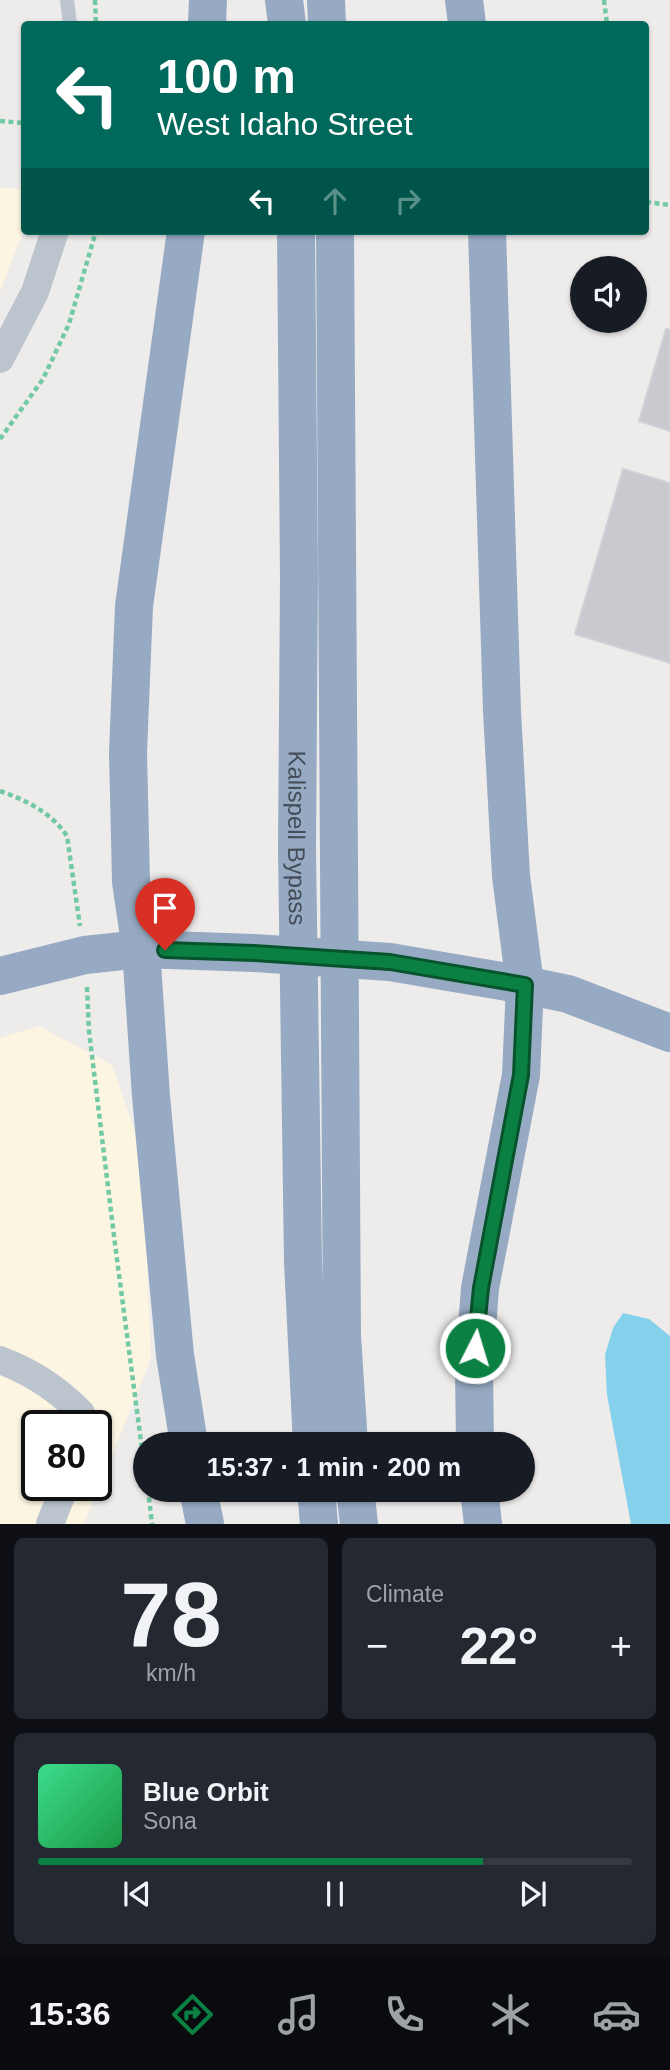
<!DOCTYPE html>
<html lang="en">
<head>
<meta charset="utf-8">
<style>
	body { margin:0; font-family:Arial,sans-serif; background:#242831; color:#f1f3f6; height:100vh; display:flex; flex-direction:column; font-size:26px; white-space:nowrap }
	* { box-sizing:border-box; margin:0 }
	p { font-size:23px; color:#9ea1a6 }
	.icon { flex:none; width:38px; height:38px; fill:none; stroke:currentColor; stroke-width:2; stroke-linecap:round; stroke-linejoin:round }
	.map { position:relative; height:1524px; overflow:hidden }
	.sheet { display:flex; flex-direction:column; gap:14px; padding:14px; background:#0d0f14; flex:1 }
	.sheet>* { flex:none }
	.banner { position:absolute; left:21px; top:21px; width:628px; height:214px; border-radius:7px; box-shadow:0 2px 5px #0004; background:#00695c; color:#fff; overflow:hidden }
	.tools { position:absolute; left:570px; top:256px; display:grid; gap:14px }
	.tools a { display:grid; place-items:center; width:77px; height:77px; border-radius:50%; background:#171b24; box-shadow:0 2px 5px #0004; font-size:35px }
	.speed { position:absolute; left:21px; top:1410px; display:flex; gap:14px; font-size:35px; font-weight:700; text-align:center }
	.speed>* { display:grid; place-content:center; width:91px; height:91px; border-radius:50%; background:#171b24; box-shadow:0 2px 5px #0004; line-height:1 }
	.speed .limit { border:4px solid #111; border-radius:10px; background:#fff; color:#111 }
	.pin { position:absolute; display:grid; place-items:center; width:60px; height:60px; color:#fff; margin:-72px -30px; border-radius:50% 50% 50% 0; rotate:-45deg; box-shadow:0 0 7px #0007 }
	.pin .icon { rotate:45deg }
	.me { position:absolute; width:77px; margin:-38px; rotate:5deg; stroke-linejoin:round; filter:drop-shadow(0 0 5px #0008) }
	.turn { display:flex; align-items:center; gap:24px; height:147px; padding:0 21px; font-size:32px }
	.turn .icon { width:91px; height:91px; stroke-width:2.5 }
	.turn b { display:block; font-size:49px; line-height:60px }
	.lanes { display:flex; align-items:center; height:66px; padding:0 21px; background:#0003; justify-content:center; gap:35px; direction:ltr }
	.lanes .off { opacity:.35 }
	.big { font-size:52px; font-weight:700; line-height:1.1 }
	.sheet .card { flex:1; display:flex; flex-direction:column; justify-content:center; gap:10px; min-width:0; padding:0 24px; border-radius:10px; background:#242831 }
	.sheet .dial { align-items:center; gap:0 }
	.dial b { font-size:91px; line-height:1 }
	.song { display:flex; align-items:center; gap:21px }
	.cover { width:84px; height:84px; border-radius:10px; background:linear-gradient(135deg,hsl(150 70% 55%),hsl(140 70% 35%)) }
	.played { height:7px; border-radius:4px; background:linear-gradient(90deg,#0b8043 75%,#363941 75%) }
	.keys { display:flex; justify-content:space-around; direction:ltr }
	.heat { display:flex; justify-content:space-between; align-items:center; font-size:38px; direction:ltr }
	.sheet .tiles { flex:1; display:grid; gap:14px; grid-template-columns:1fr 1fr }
	.card:last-child { grid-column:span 2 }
	.trip { position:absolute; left:133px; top:1432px; width:402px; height:70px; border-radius:35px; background:#171b24; box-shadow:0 2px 5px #0004; font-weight:700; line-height:70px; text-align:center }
	.tab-bar { display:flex; height:112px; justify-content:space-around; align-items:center; background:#090b0e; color:#9ea1a6 }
	.tab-bar .icon { width:49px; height:49px }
	.tab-bar .on { color:#0b8043 }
	.tab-bar b { font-size:32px; color:#f1f3f6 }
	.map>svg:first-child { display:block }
	.commercial { fill:#fbf5e2; fill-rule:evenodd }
	.water { fill:#85d0ea }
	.building { fill:#c8cad0; stroke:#cfd1d7; stroke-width:2 }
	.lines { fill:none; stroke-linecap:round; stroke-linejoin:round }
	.path { stroke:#71caa3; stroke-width:4.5; stroke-dasharray:5 3.5; stroke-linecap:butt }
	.service { stroke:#bcc5ce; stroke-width:14 }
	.minor { stroke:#bcc5ce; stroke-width:28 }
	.trunk { stroke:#96aac3; stroke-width:38 }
	.route-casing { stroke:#07532c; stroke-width:18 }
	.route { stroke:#0b8043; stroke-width:12 }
	.labels { text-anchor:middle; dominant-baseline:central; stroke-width:7; stroke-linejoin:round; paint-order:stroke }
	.street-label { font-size:24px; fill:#444d58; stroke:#fff }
</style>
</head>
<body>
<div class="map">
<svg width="670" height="1524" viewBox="0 0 670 1524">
	<rect width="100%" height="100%" fill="#eeebeb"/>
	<path class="commercial" d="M0 187 24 190V230L0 292Z
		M39 1026 112 1065 143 1154 151 1359 84 1524H0V1038ZM37 1426H96V1486H37Z"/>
	<path class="water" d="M623 1313 649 1319 670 1336V1524H631L607 1395 605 1355 613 1328Z"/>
	<path class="building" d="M666 329 670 330V431L639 421Z
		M623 469 670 483V663L575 634Z"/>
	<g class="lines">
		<path class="path" d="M95 0 96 24
			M604 0 607 24
			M0 121 24 123
			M646 202 670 205
			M0 439 43 379 69 324 96 231
			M0 791C26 800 52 813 67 836L80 926
			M87 987 89 1031 115 1244 145 1472
			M148 1489 152 1524"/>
		<path class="service" d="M67 0 70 24"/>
		<path class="minor" d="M0 359 35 292 55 231
			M0 1360C32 1372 57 1388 81 1413V1426
			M50 1524 65 1486"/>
		<g class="trunk">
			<path d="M284 0 287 24"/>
			<path d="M326 0 327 24"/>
			<path d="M464 0 467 24"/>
			<path d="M207 24 208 0"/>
			<path d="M186 231 134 606 128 752 131 882 141 949 151 1096 175 1355 189 1444"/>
			<path id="s1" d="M296 231 299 577 297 850 303 1262 312 1444"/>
			<path d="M335 231 342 1336 349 1444"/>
			<path d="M0 976 85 955 141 949 254 953 390 962 525 985 568 994 670 1033"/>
			<path d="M475 1444 474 1368 480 1288 521 1075 525 985 511 876 502 711 487 231"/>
			<path d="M198 1489 205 1524"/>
			<path d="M316 1489 319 1524"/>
			<path d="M355 1489 359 1524"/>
			<path d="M479 1489 483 1524"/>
		</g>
	</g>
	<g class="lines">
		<g class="route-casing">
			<path id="route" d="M165 950 254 953 390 962 525 985 521 1075 481 1288 475 1348"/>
		</g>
		<use href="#route" class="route"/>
	</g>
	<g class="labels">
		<g class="street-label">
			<text stroke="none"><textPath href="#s1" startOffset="607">Kalispell Bypass</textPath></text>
		</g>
	</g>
</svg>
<div class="tools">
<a><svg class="icon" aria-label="sound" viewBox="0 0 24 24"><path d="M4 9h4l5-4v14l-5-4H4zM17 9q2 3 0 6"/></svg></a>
</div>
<div class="speed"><div class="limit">80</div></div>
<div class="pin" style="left:165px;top:950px;background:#d93025"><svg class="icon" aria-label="arrive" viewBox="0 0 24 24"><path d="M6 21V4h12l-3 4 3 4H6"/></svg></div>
<svg class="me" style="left:475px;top:1348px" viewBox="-20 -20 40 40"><circle r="17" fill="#0b8043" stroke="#fff" stroke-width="3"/><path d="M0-11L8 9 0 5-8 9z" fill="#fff"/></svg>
<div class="trip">15:37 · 1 min · 200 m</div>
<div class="banner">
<div class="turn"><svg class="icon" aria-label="left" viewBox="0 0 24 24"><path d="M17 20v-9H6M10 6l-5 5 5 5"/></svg><div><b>100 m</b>West Idaho Street</div></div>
<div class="lanes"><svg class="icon" aria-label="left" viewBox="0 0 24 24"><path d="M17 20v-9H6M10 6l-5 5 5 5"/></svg><svg class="icon off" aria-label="ahead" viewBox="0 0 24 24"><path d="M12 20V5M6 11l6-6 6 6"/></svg><svg class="icon off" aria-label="right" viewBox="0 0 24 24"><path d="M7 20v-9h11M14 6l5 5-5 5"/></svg></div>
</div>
</div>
<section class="sheet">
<div class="tiles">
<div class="card dial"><b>78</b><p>km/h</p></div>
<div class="card"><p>Climate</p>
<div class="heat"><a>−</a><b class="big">22°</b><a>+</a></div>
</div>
<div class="card">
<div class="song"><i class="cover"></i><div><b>Blue Orbit</b><p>Sona</p></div></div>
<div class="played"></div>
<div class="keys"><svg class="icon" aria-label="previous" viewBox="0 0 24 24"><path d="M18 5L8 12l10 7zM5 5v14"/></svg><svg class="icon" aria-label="pause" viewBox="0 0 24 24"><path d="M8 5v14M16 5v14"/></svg><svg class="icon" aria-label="next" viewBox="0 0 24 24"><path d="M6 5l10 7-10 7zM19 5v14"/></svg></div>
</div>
</div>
</section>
<nav class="tab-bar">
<b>15:36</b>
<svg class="icon on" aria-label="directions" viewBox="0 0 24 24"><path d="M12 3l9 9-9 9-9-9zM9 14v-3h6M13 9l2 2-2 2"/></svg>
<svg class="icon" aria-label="music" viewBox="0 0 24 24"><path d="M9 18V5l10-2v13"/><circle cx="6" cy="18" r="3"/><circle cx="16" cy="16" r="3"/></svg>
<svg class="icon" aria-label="phone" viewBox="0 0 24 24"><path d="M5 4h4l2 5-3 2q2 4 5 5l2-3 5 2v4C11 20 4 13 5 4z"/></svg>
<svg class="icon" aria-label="climate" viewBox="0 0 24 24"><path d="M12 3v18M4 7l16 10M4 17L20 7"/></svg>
<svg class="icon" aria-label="car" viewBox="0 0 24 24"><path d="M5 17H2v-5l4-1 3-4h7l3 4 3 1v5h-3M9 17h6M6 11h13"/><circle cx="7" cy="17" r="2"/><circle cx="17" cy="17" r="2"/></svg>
</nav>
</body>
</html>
